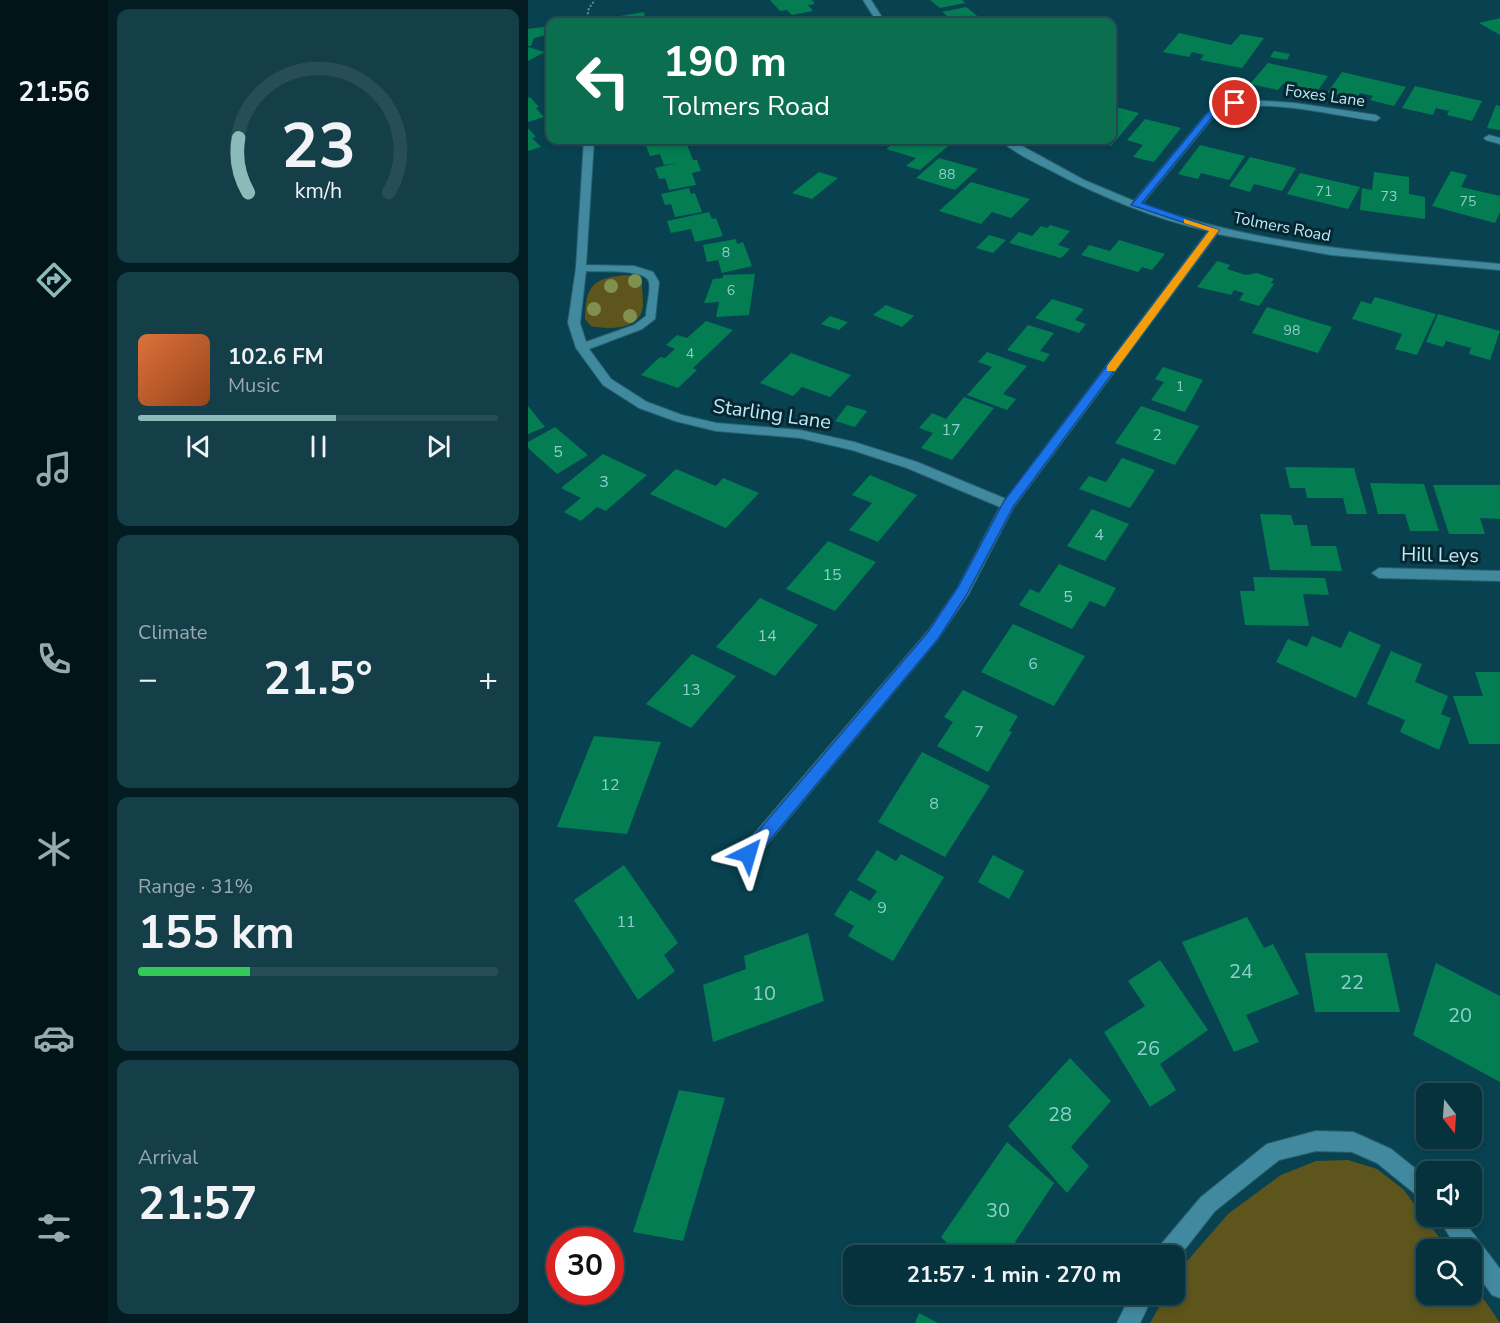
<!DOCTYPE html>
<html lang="en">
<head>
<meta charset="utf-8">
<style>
	body { margin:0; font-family:"Nunito Sans",sans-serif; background:#143e48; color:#f1f3f6; height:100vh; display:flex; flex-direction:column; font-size:22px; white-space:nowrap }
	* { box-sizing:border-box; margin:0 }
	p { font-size:20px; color:#98aab0 }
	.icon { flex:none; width:33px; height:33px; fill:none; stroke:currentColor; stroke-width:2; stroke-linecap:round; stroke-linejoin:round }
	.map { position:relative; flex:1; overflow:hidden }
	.panel { display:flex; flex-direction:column; gap:9px; padding:9px; background:#031c22; width:420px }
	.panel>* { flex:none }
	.banner { position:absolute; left:18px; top:18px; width:570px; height:126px; border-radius:12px; box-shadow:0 3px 9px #0003,0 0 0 2px #274d57; background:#0b6e4f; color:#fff; overflow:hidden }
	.needle { width:39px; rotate:163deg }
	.fabs { position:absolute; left:888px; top:1083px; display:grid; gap:12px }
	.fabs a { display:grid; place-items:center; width:66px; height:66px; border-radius:12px; background:#06323d; box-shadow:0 3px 9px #0003,0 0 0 2px #274d57; font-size:30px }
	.speed { position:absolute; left:18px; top:1227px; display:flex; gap:12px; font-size:30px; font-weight:700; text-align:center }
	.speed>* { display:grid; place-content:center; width:78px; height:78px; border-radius:50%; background:#06323d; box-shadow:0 3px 9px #0003,0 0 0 2px #274d57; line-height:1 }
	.speed .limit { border:9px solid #d22; background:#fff; color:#111 }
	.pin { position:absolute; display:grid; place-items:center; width:51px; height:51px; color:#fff; margin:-26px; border:3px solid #fff; border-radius:50%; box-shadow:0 2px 6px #0007 }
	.me { position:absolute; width:66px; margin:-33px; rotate:40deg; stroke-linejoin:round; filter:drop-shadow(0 0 4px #0008) }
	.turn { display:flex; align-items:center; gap:21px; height:126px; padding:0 18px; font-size:27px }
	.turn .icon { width:78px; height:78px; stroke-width:2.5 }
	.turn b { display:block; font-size:42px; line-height:51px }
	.big { font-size:45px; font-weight:700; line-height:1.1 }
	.panel .widget { flex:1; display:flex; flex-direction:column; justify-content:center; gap:9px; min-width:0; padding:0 21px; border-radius:12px; background:#143e48 }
	.panel .dial { align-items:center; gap:0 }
	.dial svg { height:156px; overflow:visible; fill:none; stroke:#274d57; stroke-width:7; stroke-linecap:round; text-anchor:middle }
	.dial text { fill:#f1f3f6; stroke:none }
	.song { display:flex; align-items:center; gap:18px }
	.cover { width:72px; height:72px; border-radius:9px; background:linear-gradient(135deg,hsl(20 70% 55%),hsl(20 70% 35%)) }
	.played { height:6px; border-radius:3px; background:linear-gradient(90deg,#8bbbb9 55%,#274d57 55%) }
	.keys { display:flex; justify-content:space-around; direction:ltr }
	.heat { display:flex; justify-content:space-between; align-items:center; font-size:33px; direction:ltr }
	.charge { height:9px; border-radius:4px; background:linear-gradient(90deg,#34c759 31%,#274d57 0) }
	.trip { position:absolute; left:315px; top:1245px; width:342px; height:60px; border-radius:12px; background:#06323d; box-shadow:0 3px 9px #0003,0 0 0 2px #274d57; font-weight:700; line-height:60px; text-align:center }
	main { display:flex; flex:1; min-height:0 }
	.tabs { display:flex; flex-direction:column; width:108px; justify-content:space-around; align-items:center; background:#021418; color:#98aab0 }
	.tabs .icon { width:42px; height:42px }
	.tabs .selected { color:#8bbbb9 }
	.tabs b { font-size:27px; color:#f1f3f6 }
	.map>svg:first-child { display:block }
	.green { fill:#5e551c }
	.building { fill:#037d51 }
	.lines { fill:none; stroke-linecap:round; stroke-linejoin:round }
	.minor-casing { stroke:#29606f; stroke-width:2 }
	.path { stroke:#5b8f9e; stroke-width:2; stroke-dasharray:2 2; stroke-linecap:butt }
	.minor { fill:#40899e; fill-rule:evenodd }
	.tree { fill:#80904f }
	.route { fill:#1a73e8; stroke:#114b97; stroke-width:1.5 }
	.slow { fill:#f59e0b }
	.labels { text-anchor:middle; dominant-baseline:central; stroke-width:6; stroke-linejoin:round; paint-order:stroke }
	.far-number-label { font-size:14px; fill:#8ecece }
	.far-street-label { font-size:16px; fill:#bde9f8; stroke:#062730 }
	.number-label { font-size:16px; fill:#8ecece }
	.street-label { font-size:20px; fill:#bde9f8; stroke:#062730 }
	.near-number-label { font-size:20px; fill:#8ecece }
</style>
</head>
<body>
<main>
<nav class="tabs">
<b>21:56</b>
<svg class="icon selected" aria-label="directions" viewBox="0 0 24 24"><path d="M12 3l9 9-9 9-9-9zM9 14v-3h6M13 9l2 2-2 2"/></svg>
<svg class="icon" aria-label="music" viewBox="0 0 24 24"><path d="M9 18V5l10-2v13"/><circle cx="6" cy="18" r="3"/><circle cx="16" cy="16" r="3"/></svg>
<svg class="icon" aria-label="phone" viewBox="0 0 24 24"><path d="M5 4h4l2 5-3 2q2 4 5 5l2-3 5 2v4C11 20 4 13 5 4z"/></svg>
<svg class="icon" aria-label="climate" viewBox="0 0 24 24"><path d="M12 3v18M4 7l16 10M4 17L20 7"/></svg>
<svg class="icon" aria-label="car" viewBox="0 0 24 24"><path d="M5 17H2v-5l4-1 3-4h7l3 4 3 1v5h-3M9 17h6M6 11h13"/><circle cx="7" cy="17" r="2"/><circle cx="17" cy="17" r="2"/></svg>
<svg class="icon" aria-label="filters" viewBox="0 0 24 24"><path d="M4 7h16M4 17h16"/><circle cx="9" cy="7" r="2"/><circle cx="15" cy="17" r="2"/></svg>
</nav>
<section class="panel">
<div class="widget dial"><svg viewBox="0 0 100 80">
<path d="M14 69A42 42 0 1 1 86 69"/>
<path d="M14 69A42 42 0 0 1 9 41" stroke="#8bbbb9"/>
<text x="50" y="56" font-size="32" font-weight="700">23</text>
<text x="50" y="72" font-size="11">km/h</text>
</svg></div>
<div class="widget">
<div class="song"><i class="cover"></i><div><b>102.6 FM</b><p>Music</p></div></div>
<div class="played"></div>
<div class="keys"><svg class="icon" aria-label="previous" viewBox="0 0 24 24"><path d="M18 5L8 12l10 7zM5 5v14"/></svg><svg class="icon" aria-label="pause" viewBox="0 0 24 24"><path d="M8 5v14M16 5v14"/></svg><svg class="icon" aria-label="next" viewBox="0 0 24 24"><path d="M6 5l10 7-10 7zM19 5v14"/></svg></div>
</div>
<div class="widget"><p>Climate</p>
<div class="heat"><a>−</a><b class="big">21.5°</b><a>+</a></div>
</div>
<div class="widget"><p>Range · 31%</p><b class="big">155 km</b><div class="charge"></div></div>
<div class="widget"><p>Arrival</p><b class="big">21:57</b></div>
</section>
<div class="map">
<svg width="972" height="1323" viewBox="0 0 972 1323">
	<rect width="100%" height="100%" fill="#084251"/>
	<path class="green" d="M98 275 110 277 114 282C114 291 116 303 114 311 108 331 77 329 63 326L57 319C58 287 63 278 98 275Z
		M820 1160 849 1169 875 1189 920 1249 898 1250V1294H944V1282L972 1323H622L638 1295 646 1294 647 1280 654 1267 700 1214 753 1175 788 1161Z"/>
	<path class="building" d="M242 0H284L287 4 280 5 285 11 264 15 259 10 252 11Z
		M402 0H434L437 3 412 8Z
		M438 7 457 22H427L414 12Z
		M116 12 117 17 122 16 124 22H77L78 20H93L92 16Z
		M972 18V35L951 23Z
		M22 26V34L6 38 3 46H0V29Z
		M651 33 703 45 713 34 736 38 714 68 672 60 676 55 664 52 661 57 635 52Z
		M0 47 17 52 0 61Z
		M746 51 762 54 759 60 742 57Z
		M740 63 800 76 786 96 764 90 767 86 755 84 750 90 722 84Z
		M814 72 878 87 866 106 842 100 845 96 832 93 828 99 799 93Z
		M887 86 954 101 944 121 919 115 921 111 908 108 905 115 874 108Z
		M2 97 11 107 8 108 16 117 0 122V98Z
		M968 105 972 106V130L959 128Z
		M584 106 611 113 583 146 561 140H584Z
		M617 119 653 128 626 162 605 157 615 145 599 140Z
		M0 128 8 137 4 138 13 147 0 151Z
		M134 140H157L165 160H169L173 171 164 173 168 185 141 190 137 178 131 179 127 168 148 163 136 165 132 154 122 156 117 143Z
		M369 140H399L420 146 392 170 378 166 388 158 358 149Z
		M672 145 717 156 701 180 673 173 670 179 650 174Z
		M722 157 768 168 754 191 726 184 722 192 701 186Z
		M411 158 450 169 427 190 388 178Z
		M923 171 939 175 933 187 972 196V212L967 223 904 206Z
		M291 172 310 178 284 199 264 193Z
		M846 172 881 177V194L897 197V219L832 210 834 188 844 190Z
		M772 173 832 187 820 209 759 194Z
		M443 182 502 199 483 218 464 212 453 224 411 211Z
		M161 188 163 194 167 193 174 212 147 217 143 204 137 205 133 194Z
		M181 212 184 219 188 218 195 236 167 242 163 229 143 233 139 221Z
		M522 225 542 231 530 245 542 249 533 258 481 243 491 232 504 236 513 226 519 228Z
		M461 235 478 240 465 253 448 248Z
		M208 239 209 244 215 242 224 266 194 273 190 260 179 262 175 245Z
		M591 240 637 254 624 270 614 267 610 272 553 255 561 245 582 251Z
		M689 261 702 265 699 269 718 275 729 273 746 279 743 283 746 284 731 306 711 300 716 293 706 290 703 295 669 287Z
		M227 274 221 315 188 317 191 302 176 303 185 279 195 278V275Z
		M847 297 908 314 889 355 867 349 874 334 824 319 833 301 843 304Z
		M524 299 556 309 547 320 558 324 551 333 507 318Z
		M358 305 386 316 374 327 345 315Z
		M739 307 804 327 790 353 724 333Z
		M910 314 972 331 962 360 941 354 943 348 918 341 915 347 898 342Z
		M302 316 320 322 311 330 293 324Z
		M178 321 205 330 165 368 169 370 150 388 113 375 132 357 137 358 147 349 138 345 149 335 159 338Z
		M500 325 526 333 512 351 522 354 516 362 479 350Z
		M459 352 499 366 475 394 488 399 479 410 439 395 464 367 450 362Z
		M263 353 323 375 302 397 274 387 265 396 232 383Z
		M635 367 675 380 657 412 623 400 636 382 627 379Z
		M436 397 466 408 424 460 393 448 405 433 391 428 404 413 418 419Z
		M319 405 339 411 327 427 307 421Z
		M0 406 17 427 0 434Z
		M613 406 671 426 647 465 587 443Z
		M27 427 60 455 29 474 0 448V442Z
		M75 454 119 475 78 511 69 507 53 521 36 512 53 498 33 488Z
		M594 458 627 470 602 508 551 489 561 476 578 482Z
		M757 467 826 468 839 514H819L815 498H779L777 488H762Z
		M148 469 188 486 195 478 231 493 198 528 122 494Z
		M342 475 389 495 350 542 321 530 344 503 324 495Z
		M842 483 896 484 911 531H882L877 514H850Z
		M905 485H972V519L952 518 957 534H921Z
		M564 509 601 524 577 561 539 546Z
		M732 514 763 515 766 525H779L783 546H808L814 571 742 570Z
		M300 541 348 562 307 611 258 589Z
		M531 564 588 588 577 607 562 601 544 629 491 605 502 589 511 593Z
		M725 577 797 578 801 595 775 594 781 626 717 625 712 591H727Z
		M232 598 290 625 247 676 188 647Z
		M485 624 557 656 526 706 453 672Z
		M821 631 853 645 828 698 748 662 760 639 779 647 784 636 813 648Z
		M863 651 894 664 887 682 920 696 913 714 923 718 911 750 872 732 877 720 839 704Z
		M164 654 208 676 163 728 118 704Z
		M947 672H972V744H941L925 696H955Z
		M435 690 490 716 481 731 484 732 460 772 409 746 425 722 416 717Z
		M66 736 133 742 99 834 29 827Z
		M394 752 462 786 417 857 350 822Z
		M349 850 368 861 373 854 416 877 365 961 320 936 326 926 306 915 322 890 342 901 349 891 329 880Z
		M465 855 496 871 481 899 450 882Z
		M96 865 150 943 136 955 147 971 110 1000 46 900Z
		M719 917 736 948 745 944 771 994 718 1015 731 1042 706 1052 654 942Z
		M280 933 296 1001 185 1042 175 985 218 969 216 956Z
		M777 953H859L872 1012H787Z
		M632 960 680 1030 632 1064 648 1090 622 1107 576 1032 617 1006 600 981Z
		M908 963 972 996V1082L885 1035Z
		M542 1058 583 1101 543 1147 561 1166 539 1193 480 1126Z
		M151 1090 197 1098 155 1241 105 1232Z
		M479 1142 526 1183 487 1242 502 1256H432L413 1237Z
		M391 1313 410 1323H387Z"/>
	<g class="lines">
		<g class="minor-casing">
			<path id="minor" d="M335 0H343L357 22H349Z
				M723 100 767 103 848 115 852 118 848 121C797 114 742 98 691 110L614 204C733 247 847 252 972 264V270L803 255 689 234 485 508 440 595 410 639 226 860 220 862 214 860 211 854 214 848 400 631 430 587 472 507 379 468 324 450 272 438 188 431 147 421 111 408 75 385 48 348 40 323 48 268 56 140H66L58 265 106 266 125 272 131 282 127 319 114 329 61 349 83 379 119 402 154 415 188 423 272 430 326 442 389 462 478 499 680 231C624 218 571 196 520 169 504 161 485 152 472 140H483L556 180 606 201 685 106ZM58 271C70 272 118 268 121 282 123 292 118 306 118 316L106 325 58 342 52 323Z
				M961 135 972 138V144L958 140 956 138Z
				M851 568 972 571V581L851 578 844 573Z
				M788 1131 825 1132 832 1135 863 1149 898 1177V1200L891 1197 849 1163 824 1152 788 1151 751 1160 687 1211 646 1263V1256H627L630 1248 673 1197 739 1144Z
				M909 1216H932L972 1269V1298L964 1295 944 1267V1250H930Z
				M603 1294H626L612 1323H589Z"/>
		</g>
		<path class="path" d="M58 22 61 8 67 0"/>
		<use href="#minor" class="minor"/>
	</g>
	<g class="tree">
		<circle cx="107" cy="281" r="7"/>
		<circle cx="83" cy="286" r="7"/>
		<circle cx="66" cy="309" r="7"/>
		<circle cx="102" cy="316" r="7"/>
	</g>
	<path class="route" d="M707 100 711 103 710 104 691 109 614 203 691 230 485 507 439 594 410 639 226 859 220 861 215 859 212 854 215 849 400 632 430 587 476 501 681 231 603 205 685 106Z"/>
	<path class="slow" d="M656 219 691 230 587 371H579V366L681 231 656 223Z"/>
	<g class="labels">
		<g class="far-number-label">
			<text x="419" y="174">88</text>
			<text x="796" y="191">71</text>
			<text x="861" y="196">73</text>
			<text x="940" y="201">75</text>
			<text x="198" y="252">8</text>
			<text x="203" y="290">6</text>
			<text x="764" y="330">98</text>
			<text x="162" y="353">4</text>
			<text x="652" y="386">1</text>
		</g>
		<g class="far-street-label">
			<text transform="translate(797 96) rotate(8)">Foxes Lane</text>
			<text transform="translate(754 227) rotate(11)">Tolmers Road</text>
		</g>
		<g class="number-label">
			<text x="423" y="430">17</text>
			<text x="629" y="435">2</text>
			<text x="30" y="452">5</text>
			<text x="76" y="482">3</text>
			<text x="571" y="535">4</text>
			<text x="304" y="575">15</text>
			<text x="540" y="597">5</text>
			<text x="239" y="636">14</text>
			<text x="505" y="664">6</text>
			<text x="163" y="690">13</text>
			<text x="451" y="732">7</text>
			<text x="82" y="785">12</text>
			<text x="406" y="804">8</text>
			<text x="354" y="908">9</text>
			<text x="98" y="922">11</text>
		</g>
		<g class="street-label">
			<text transform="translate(244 414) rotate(8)">Starling Lane</text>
			<text transform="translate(912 555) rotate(1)">Hill Leys</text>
		</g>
		<g class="near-number-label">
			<text x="713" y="971">24</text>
			<text x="824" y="982">22</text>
			<text x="236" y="993">10</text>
			<text x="932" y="1015">20</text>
			<text x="620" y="1048">26</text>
			<text x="532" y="1114">28</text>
			<text x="470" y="1210">30</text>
		</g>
	</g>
</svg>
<div class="fabs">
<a><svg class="needle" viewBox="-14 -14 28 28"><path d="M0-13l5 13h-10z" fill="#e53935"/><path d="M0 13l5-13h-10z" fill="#98aab0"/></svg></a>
<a><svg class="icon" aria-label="sound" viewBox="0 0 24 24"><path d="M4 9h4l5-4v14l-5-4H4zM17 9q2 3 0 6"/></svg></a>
<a><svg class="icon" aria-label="search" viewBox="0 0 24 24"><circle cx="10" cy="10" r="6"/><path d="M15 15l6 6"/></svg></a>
</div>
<div class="speed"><div class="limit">30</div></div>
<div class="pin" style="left:707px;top:103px;background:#d93025"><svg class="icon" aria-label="arrive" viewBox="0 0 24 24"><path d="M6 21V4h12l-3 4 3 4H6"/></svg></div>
<svg class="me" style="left:220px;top:854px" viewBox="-20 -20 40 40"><path d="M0-17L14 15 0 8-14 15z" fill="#1a73e8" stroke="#fff" stroke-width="4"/></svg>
<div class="trip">21:57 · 1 min · 270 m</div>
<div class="banner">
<div class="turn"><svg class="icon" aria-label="left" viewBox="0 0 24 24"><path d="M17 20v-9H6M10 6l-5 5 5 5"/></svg><div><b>190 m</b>Tolmers Road</div></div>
</div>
</div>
</main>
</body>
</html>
